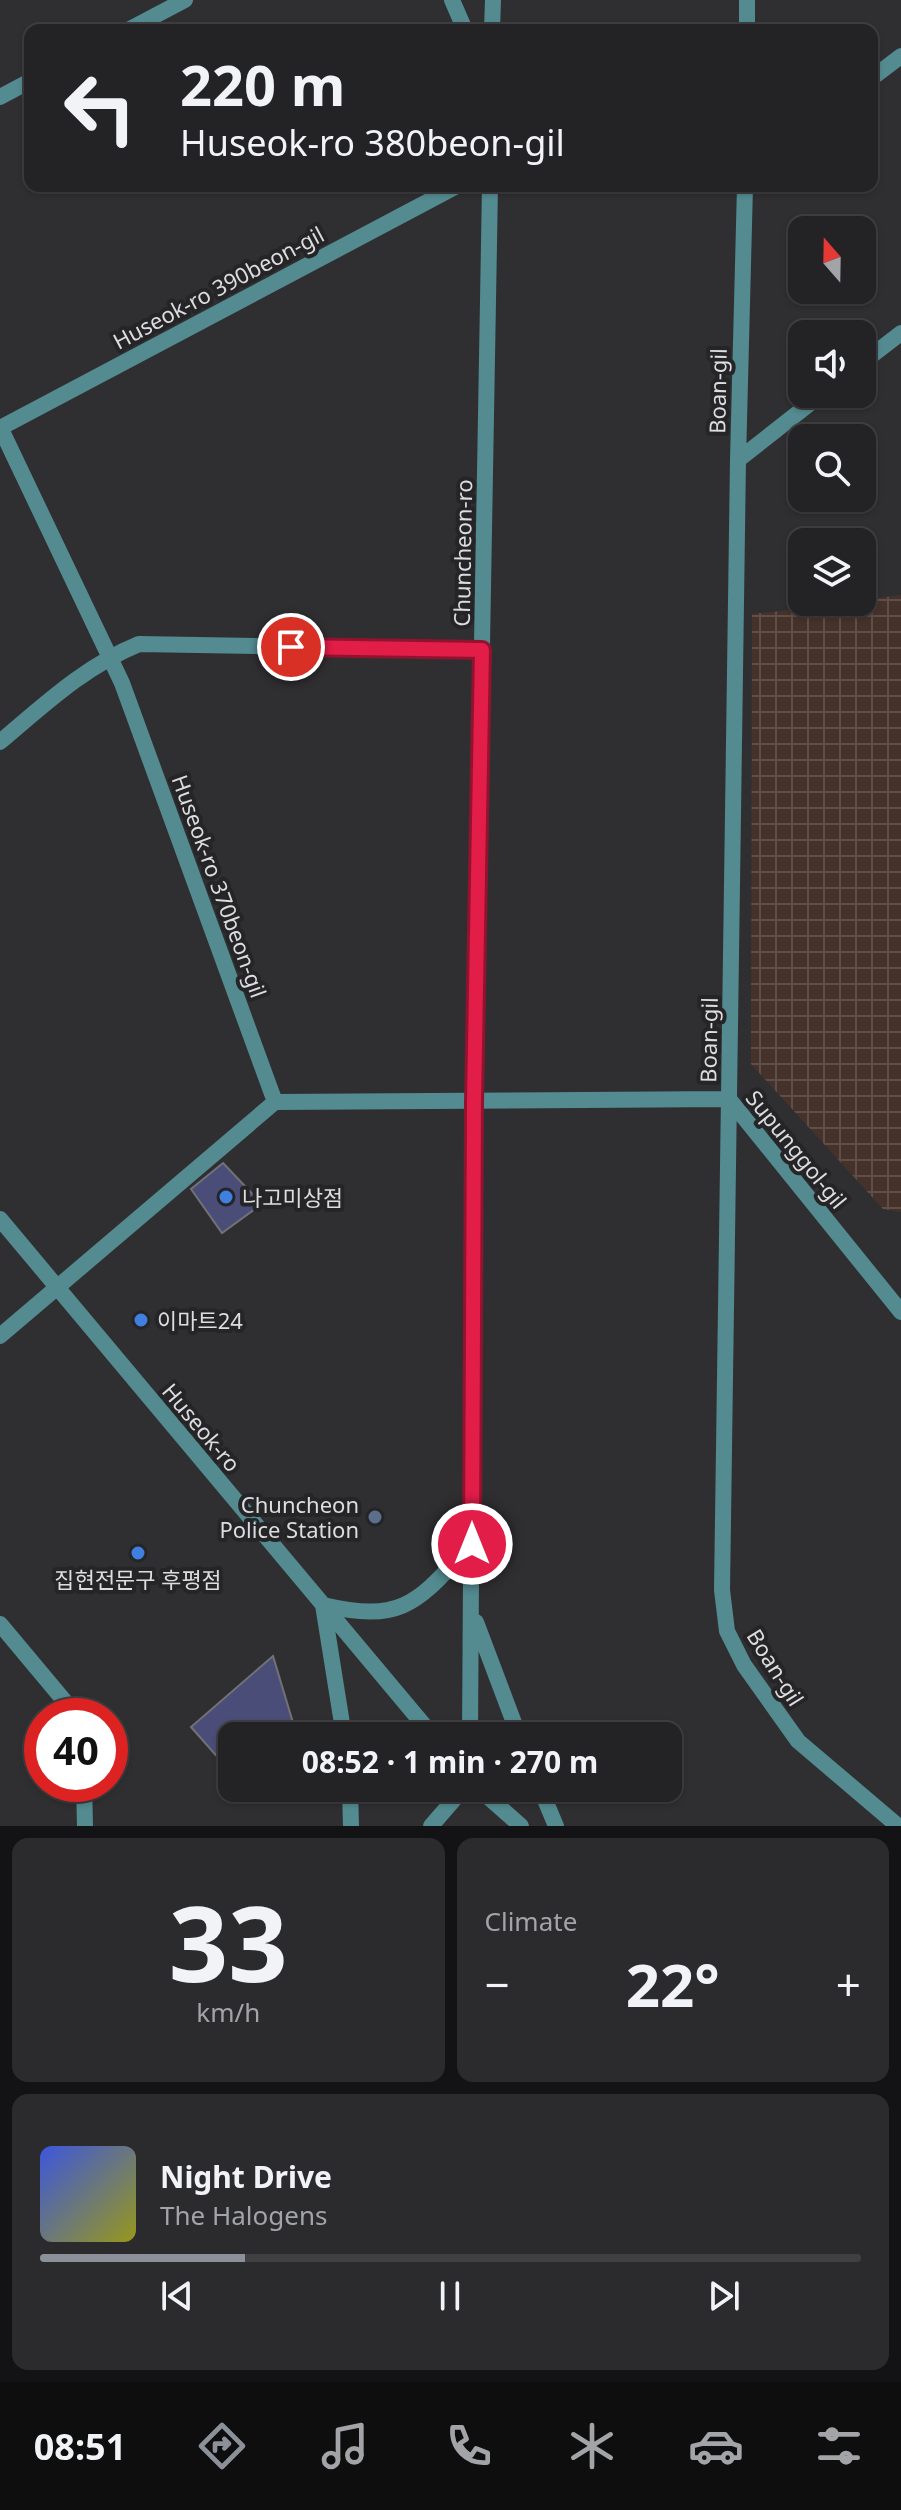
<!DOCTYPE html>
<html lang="en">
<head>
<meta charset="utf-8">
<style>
	body { margin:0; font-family:"Noto Sans","Noto Sans KR",sans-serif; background:#2b2b2e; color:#f1f3f6; height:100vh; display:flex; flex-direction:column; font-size:30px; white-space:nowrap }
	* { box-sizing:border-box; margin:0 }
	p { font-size:26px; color:#a3a4a7 }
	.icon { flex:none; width:44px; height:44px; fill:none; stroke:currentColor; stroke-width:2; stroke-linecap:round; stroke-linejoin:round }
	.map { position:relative; height:1826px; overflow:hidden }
	.drawer { display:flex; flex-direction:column; gap:12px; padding:12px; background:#131315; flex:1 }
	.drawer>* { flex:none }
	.hud { position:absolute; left:24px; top:24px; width:854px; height:168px; border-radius:16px; box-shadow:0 2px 6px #0004,0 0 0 2px #404043; background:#232326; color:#f1f3f6; overflow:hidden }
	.needle { width:52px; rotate:340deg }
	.buttons { position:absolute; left:788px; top:216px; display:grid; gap:16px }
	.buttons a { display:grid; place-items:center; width:88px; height:88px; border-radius:16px; background:#232326; box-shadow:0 2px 6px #0004,0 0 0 2px #404043; font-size:40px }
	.speed { position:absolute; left:24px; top:1698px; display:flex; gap:16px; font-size:40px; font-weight:700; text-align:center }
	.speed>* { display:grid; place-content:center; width:104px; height:104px; border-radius:50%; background:#232326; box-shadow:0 2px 6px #0004,0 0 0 2px #404043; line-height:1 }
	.speed .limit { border:12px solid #d22; background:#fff; color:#111 }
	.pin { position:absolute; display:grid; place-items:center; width:68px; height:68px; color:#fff; margin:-34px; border:4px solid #fff; border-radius:50%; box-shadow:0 2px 8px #0007 }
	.me { position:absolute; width:88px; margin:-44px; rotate:0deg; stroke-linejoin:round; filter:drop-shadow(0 0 6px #0008) }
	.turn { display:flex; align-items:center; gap:28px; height:168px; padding:0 24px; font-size:36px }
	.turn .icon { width:104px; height:104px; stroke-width:2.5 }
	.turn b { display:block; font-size:56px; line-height:68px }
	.big { font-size:60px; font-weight:700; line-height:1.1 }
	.drawer .tile { flex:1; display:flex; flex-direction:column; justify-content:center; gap:12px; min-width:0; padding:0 28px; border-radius:16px; background:#2b2b2e }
	.drawer .dial { align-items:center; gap:0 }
	.dial b { font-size:104px; line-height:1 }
	.song { display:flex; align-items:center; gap:24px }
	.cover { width:96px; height:96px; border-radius:12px; background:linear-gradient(135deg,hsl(230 70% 55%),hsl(60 70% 35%)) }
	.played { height:8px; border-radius:4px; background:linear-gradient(90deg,#8c9099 25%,#404043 25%) }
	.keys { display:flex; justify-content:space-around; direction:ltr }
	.heat { display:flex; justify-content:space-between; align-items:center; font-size:44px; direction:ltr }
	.drawer .tiles { flex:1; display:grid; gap:12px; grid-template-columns:1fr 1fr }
	.tile:last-child { grid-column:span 2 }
	.trip { position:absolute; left:218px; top:1722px; width:464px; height:80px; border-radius:16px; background:#232326; box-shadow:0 2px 6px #0004,0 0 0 2px #404043; font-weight:700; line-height:80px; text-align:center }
	.tabs { display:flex; height:128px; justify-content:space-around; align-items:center; background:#0e0e0f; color:#a3a4a7 }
	.tabs .icon { width:56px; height:56px }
	.tabs .on { color:#8c9099 }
	.tabs b { font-size:36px; color:#f1f3f6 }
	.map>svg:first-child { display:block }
	.industrial { fill:url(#industrial-grid) }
	.building { fill:#4b4d79; stroke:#717275; stroke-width:2 }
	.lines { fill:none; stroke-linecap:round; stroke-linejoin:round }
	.minor { stroke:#538b90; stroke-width:16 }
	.tertiary { stroke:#538b90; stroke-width:16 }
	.route-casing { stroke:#92132f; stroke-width:20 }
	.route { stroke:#e11d48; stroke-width:14 }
	.shop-dot { fill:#3f7fe0; stroke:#252528; stroke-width:3 }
	.service-dot { fill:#5c6f8a; stroke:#252528; stroke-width:3 }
	.labels { text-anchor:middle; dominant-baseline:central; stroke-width:8; stroke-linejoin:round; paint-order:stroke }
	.street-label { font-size:22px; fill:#dddddf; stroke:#252528 }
	.poi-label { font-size:22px; fill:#dddddf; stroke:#252528; text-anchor:start }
</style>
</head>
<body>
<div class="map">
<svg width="901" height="1826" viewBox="0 0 901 1826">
	<defs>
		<pattern id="industrial-grid" width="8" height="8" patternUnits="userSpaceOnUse" patternTransform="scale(2)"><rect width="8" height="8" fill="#45322a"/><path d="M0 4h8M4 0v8" fill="none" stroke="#5f4f48"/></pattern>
	</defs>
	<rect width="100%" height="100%" fill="#2f2f32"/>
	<path class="industrial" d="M901 595V1212L883 1209 751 1064 752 614 862 602V600Z"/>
	<path class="building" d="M223 1163 262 1204 222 1233 191 1189Z
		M273 1656 297 1736H232V1766L228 1769 191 1727Z
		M289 1788H313L314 1791 301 1802Z"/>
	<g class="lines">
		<path class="minor" d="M747 30V0
			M872 78 901 56
			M745 186 738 460 722 1590 727 1631 744 1665 798 1741 898 1826
			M862 363 901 333
			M0 427 122 683 275 1102 0 1336
			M0 428 457 186
			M738 460 822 394
			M0 742C44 705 85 666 139 644L482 650
			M275 1102 729 1099 901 1312
			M0 1624 77 1716
			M84 1784 85 1826"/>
		<path class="tertiary" d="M452 0 465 30
			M128 30 185 0
			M492 30 493 0
			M0 97 30 81
			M0 1219 433 1736
			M476 1622 519 1736
			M344 1736 323 1605C405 1624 418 1601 472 1544
			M470 1736 474 1103 490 186
			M350 1788 351 1826
			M478 1788 521 1826
			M540 1788 556 1826
			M431 1826 464 1788"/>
	</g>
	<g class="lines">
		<g class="route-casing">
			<path id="route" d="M291 647 482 650 474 1103 472 1544"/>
		</g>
		<use href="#route" class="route"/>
	</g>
	<g class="shop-dot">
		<circle cx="226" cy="1197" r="8"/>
		<circle cx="141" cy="1320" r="8"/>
		<circle cx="138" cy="1553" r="8"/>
	</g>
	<circle class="service-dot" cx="375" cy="1517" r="8"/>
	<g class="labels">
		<g class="street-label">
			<text transform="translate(218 287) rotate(-28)">Huseok-ro 390beon-gil</text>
			<text transform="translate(717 391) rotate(-89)">Boan-gil</text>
			<text transform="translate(462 553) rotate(-89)">Chuncheon-ro</text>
			<text transform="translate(220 886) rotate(70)">Huseok-ro 370beon-gil</text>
			<text transform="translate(708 1040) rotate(-89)">Boan-gil</text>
			<text transform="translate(797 1149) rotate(51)">Supunggol-gil</text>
			<text transform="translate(202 1427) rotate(50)">Huseok-ro</text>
			<text transform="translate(776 1667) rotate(58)">Boan-gil</text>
		</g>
		<g class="poi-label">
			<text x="242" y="1197">나고미상점</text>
			<text x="157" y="1320">이마트24</text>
			<text x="359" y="1504" text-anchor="end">Chuncheon<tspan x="359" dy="25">Police Station</tspan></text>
			<text x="138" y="1579" text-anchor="middle">집현전문구 후평점</text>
		</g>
	</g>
</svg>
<div class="buttons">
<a><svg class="needle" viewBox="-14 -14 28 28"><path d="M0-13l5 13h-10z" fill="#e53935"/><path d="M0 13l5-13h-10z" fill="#a3a4a7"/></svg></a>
<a><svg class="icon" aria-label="sound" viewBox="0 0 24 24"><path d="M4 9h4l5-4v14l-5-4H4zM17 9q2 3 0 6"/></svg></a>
<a><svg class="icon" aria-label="search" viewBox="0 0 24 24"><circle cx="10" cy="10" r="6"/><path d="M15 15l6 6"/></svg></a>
<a><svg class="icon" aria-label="layers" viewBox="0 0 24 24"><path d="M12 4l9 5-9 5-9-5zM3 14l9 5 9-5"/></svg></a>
</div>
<div class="speed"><div class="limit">40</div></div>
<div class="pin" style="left:291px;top:647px;background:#d93025"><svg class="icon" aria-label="arrive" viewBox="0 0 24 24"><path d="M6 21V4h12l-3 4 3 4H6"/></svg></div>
<svg class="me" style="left:472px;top:1544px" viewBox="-20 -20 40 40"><circle r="17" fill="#e11d48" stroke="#fff" stroke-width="3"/><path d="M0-11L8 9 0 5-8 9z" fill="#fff"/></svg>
<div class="trip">08:52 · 1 min · 270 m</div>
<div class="hud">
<div class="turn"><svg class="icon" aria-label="left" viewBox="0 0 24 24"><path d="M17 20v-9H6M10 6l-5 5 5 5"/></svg><div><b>220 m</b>Huseok-ro 380beon-gil</div></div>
</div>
</div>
<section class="drawer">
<div class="tiles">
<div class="tile dial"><b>33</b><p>km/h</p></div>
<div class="tile"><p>Climate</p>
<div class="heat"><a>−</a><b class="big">22°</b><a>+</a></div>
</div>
<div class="tile">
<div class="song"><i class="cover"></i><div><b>Night Drive</b><p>The Halogens</p></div></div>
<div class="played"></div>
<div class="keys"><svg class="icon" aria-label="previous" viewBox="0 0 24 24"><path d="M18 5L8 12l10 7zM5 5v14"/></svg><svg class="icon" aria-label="pause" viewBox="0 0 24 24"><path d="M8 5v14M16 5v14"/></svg><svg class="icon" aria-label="next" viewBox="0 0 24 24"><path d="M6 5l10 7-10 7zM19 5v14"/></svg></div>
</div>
</div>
</section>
<nav class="tabs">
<b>08:51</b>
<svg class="icon on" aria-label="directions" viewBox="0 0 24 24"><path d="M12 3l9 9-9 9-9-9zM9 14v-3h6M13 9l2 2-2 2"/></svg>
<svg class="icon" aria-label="music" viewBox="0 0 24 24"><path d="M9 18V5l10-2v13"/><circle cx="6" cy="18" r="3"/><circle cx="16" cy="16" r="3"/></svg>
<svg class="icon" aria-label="phone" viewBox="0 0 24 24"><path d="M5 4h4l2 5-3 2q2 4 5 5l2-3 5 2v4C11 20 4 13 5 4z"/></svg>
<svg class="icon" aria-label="climate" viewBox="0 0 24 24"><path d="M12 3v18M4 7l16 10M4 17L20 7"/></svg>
<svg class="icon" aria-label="car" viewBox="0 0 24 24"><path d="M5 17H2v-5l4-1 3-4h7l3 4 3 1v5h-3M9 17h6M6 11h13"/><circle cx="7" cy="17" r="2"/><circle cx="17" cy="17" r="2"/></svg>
<svg class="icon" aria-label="filters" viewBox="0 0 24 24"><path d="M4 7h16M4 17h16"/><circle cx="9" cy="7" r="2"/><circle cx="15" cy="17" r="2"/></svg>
</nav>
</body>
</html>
